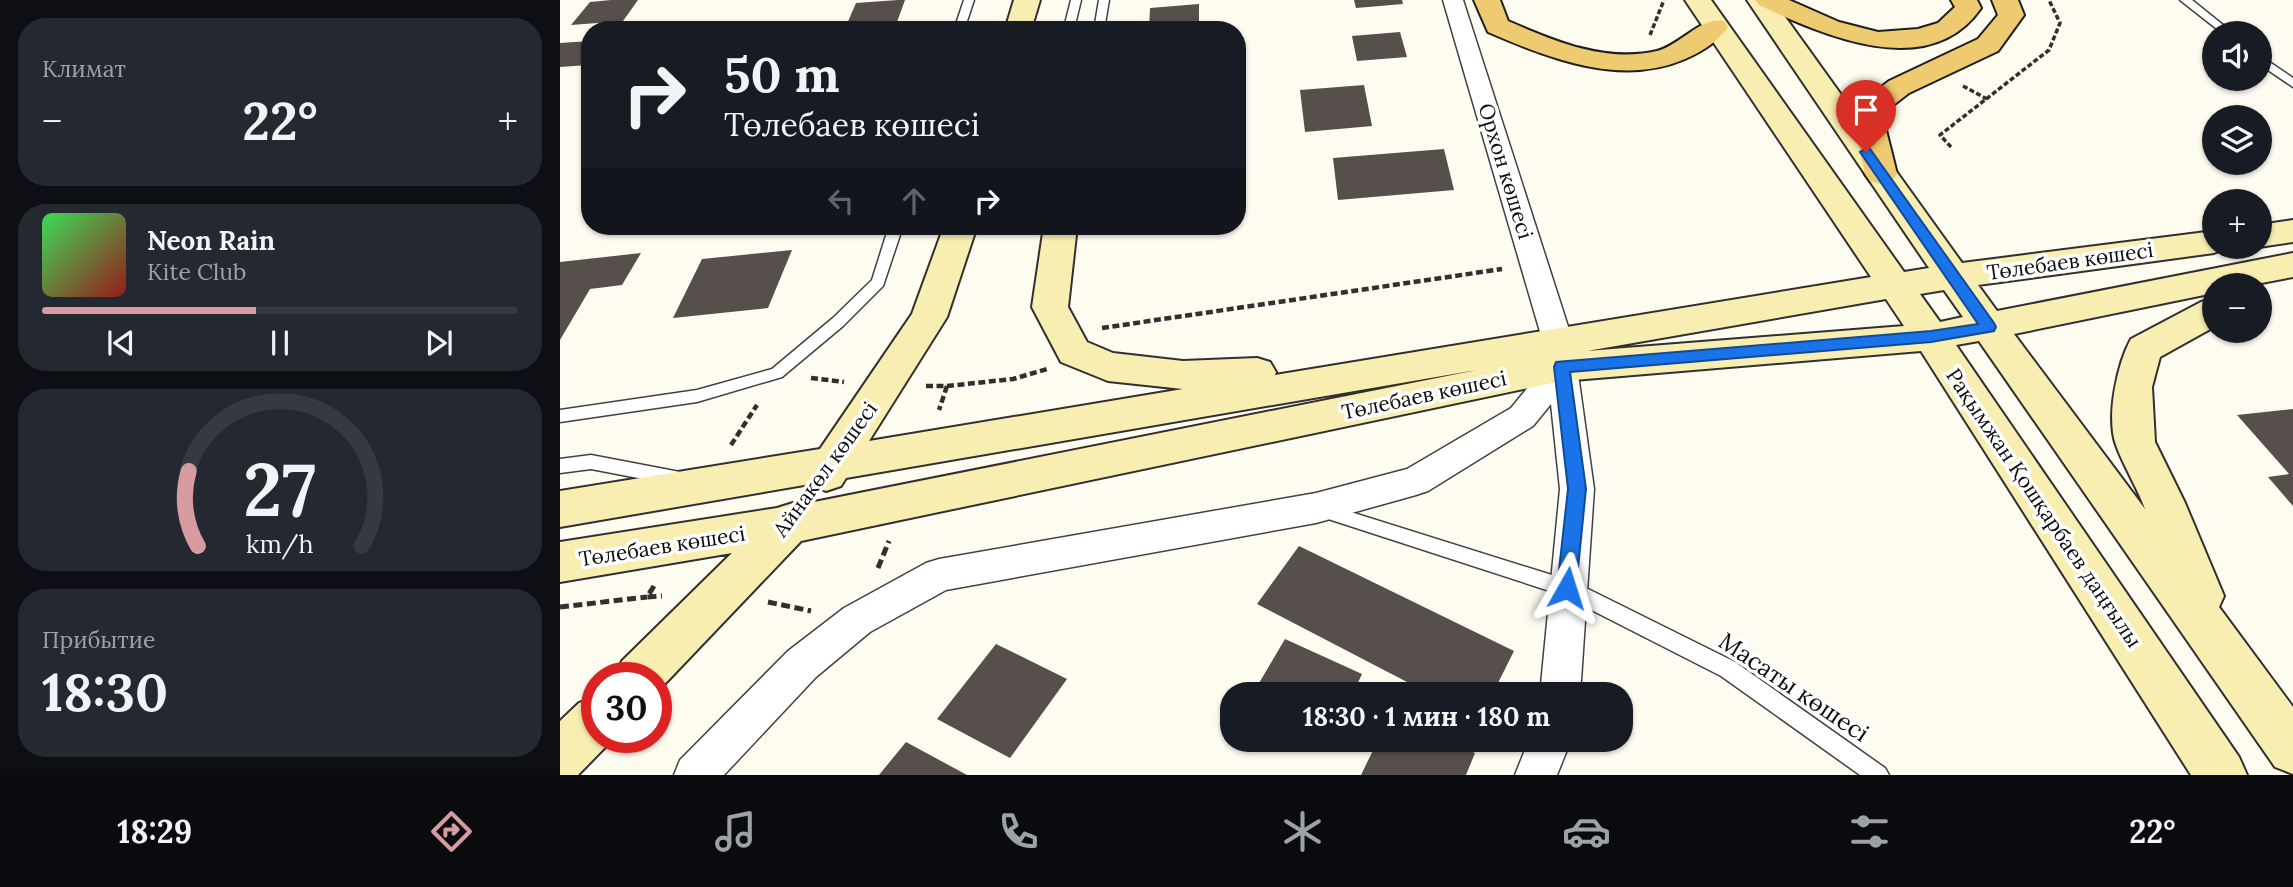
<!DOCTYPE html>
<html lang="ru">
<head>
<meta charset="utf-8">
<style>
	body { margin:0; font-family:Lora,serif; background:#242831; color:#f1f3f6; height:100vh; display:flex; flex-direction:column; font-size:26px; white-space:nowrap }
	* { box-sizing:border-box; margin:0 }
	p { font-size:23px; color:#9ea1a6 }
	.icon { flex:none; width:38px; height:38px; fill:none; stroke:currentColor; stroke-width:2; stroke-linecap:round; stroke-linejoin:round }
	.map { position:relative; flex:1; overflow:hidden }
	.side { display:flex; flex-direction:column; gap:18px; padding:18px; background:#0d0f14; width:560px }
	.side>* { flex:none }
	.top-card { position:absolute; left:21px; top:21px; width:665px; height:214px; border-radius:28px; box-shadow:0 2px 5px #0004; background:#171b24; color:#f1f3f6; overflow:hidden }
	.tools { position:absolute; left:1642px; top:21px; display:grid; gap:14px }
	.tools a { display:grid; place-items:center; width:70px; height:70px; border-radius:50%; background:#171b24; box-shadow:0 2px 5px #0004; font-size:35px }
	.speed { position:absolute; left:21px; top:662px; display:flex; gap:14px; font-size:35px; font-weight:700; text-align:center }
	.speed>* { display:grid; place-content:center; width:91px; height:91px; border-radius:50%; background:#171b24; box-shadow:0 2px 5px #0004; line-height:1 }
	.speed .limit { border:10px solid #d22; background:#fff; color:#111 }
	.pin { position:absolute; display:grid; place-items:center; width:60px; height:60px; color:#fff; margin:-72px -30px; border-radius:50% 50% 50% 0; rotate:-45deg; box-shadow:0 0 7px #0007 }
	.pin .icon { rotate:45deg }
	.me { position:absolute; width:77px; margin:-38px; rotate:6deg; stroke-linejoin:round; filter:drop-shadow(0 0 5px #0008) }
	.turn { display:flex; align-items:center; gap:24px; height:147px; padding:0 28px; font-size:32px }
	.turn .icon { width:91px; height:91px; stroke-width:2.5 }
	.turn b { display:block; font-size:49px; line-height:60px }
	.lanes { display:flex; align-items:center; height:66px; padding:0 28px; background:#0003; justify-content:center; gap:35px; direction:ltr }
	.lanes .off { opacity:.35 }
	.big { font-size:52px; font-weight:700; line-height:1.1 }
	.side .tile { flex:1; display:flex; flex-direction:column; justify-content:center; gap:10px; min-width:0; padding:0 24px; border-radius:28px; background:#242831 }
	.side .dial { align-items:center; gap:0 }
	.dial svg { height:182px; overflow:visible; fill:none; stroke:#363941; stroke-width:7; stroke-linecap:round; text-anchor:middle }
	.dial text { fill:#f1f3f6; stroke:none }
	.song { display:flex; align-items:center; gap:21px }
	.cover { width:84px; height:84px; border-radius:10px; background:linear-gradient(135deg,hsl(130 70% 55%),hsl(0 70% 35%)) }
	.played { height:7px; border-radius:4px; background:linear-gradient(90deg,#d69ca2 45%,#363941 45%) }
	.keys { display:flex; justify-content:space-around; direction:ltr }
	.heat { display:flex; justify-content:space-between; align-items:center; font-size:38px; direction:ltr }
	.trip { position:absolute; left:660px; top:682px; width:413px; height:70px; border-radius:28px; background:#171b24; box-shadow:0 2px 5px #0004; font-weight:700; line-height:70px; text-align:center }
	.dock { display:flex; height:112px; justify-content:space-around; align-items:center; background:#090b0e; color:#9ea1a6 }
	.dock .icon { width:49px; height:49px }
	.dock .on { color:#d69ca2 }
	.dock b { font-size:32px; color:#f1f3f6 }
	main { display:flex; flex:1; min-height:0 }
	.map>svg:first-child { display:block }
	.building { fill:#564f4b }
	.lines { fill:none; stroke-linecap:round; stroke-linejoin:round }
	.lane-casing { stroke:#414141; stroke-width:3 }
	.street-casing { stroke:#414141; stroke-width:3 }
	.secondary-casing { stroke:#303030; stroke-width:4 }
	.primary-casing { stroke:#1f1f1f; stroke-width:4 }
	.path-far2 { stroke:#303030; stroke-width:3.5; stroke-dasharray:5 2.5; stroke-linecap:butt }
	.path-far1 { stroke:#303030; stroke-width:4.5; stroke-dasharray:7 3.5; stroke-linecap:butt }
	.path { stroke:#303030; stroke-width:5; stroke-dasharray:9 4.5; stroke-linecap:butt }
	.lane { fill:#fff; fill-rule:evenodd }
	.street { fill:#fff; fill-rule:evenodd }
	.secondary { fill:#f9eeb1; fill-rule:evenodd }
	.primary { fill:#eecb70; fill-rule:evenodd }
	.route { fill:#1a73e8; stroke:#114b97; stroke-width:2 }
	.labels { text-anchor:middle; dominant-baseline:central; stroke-width:7; stroke-linejoin:round; paint-order:stroke }
	.street-label { font-size:21px; fill:#0e0e0e; stroke:#fff }
	.near-street-label { font-size:24px; fill:#0e0e0e; stroke:#fff }
</style>
</head>
<body>
<main>
<section class="side">
<div class="tile"><p>Климат</p>
<div class="heat"><a>−</a><b class="big">22°</b><a>+</a></div>
</div>
<div class="tile">
<div class="song"><i class="cover"></i><div><b>Neon Rain</b><p>Kite Club</p></div></div>
<div class="played"></div>
<div class="keys"><svg class="icon" aria-label="previous" viewBox="0 0 24 24"><path d="M18 5L8 12l10 7zM5 5v14"/></svg><svg class="icon" aria-label="pause" viewBox="0 0 24 24"><path d="M8 5v14M16 5v14"/></svg><svg class="icon" aria-label="next" viewBox="0 0 24 24"><path d="M6 5l10 7-10 7zM19 5v14"/></svg></div>
</div>
<div class="tile dial"><svg viewBox="0 0 100 80">
<path d="M14 69A42 42 0 1 1 86 69"/>
<path d="M14 69A42 42 0 0 1 10 36" stroke="#d69ca2"/>
<text x="50" y="56" font-size="32" font-weight="700">27</text>
<text x="50" y="72" font-size="11">km/h</text>
</svg></div>
<div class="tile"><p>Прибытие</p><b class="big">18:30</b></div>
</section>
<div class="map">
<svg width="1733" height="775" viewBox="0 0 1733 775">
	<rect width="100%" height="100%" fill="#fefbf0"/>
	<path class="building" d="M51 0H78L63 21 11 25 30 2Z
		M338 0H345L337 22 286 26 296 3Z
		M794 0H842L843 4 796 8Z
		M639 4V27L589 30 590 8Z
		M840 32 847 57 797 61 792 36Z
		M30 41 28 65 0 67V43Z
		M804 85 812 126 745 132 740 90Z
		M884 149 894 190 778 200 773 158Z
		M173 226H207V228L170 231Z
		M232 250 208 308 113 318 142 259Z
		M81 253 62 285 30 289 0 340V262Z
		M1733 409V506L1708 477 1729 474 1677 415Z
		M739 546 954 651 932 695H872L697 604Z
		M725 639 802 674 792 695H692Z
		M436 644 507 679 450 758 377 719Z
		M739 740H768L762 751Z
		M818 740H886L915 753 906 775H801Z
		M346 742 407 775H319Z"/>
	<g class="lines">
		<g class="lane-casing">
			<path id="lane" d="M404 0H414L404 30H394Z
				M511 0H521L515 25 511 30H499L505 24Z
				M539 0H549L544 30H534Z
				M1620 0H1632L1673 33H1662Z
				M1699 55 1733 78V87L1699 64Z
				M329 226H343L323 286 283 326 222 377 137 402 0 422V410L137 390 212 369 273 318 312 280Z
				M31 455 120 472 126 474 129 479 126 484 120 486 31 469 0 473V459Z
				M762 503 1014 582 1175 662 1325 768 1329 775H1300L1161 676 1002 595 756 515 753 510 756 505Z"/>
		</g>
		<g class="street-casing">
			<path id="street" d="M883 0H903L1013 342 1009 350 998 353 987 350 983 342Z
				M1002 355 1013 359 1017 367 1034 489 1020 695H980L1000 489 991 404 973 426 868 491 856 495 756 523 386 590 310 632 256 677 164 775H114L120 760 228 651 284 608 366 563 379 559 756 493 847 469 951 408 991 359Z
				M969 740H1011L997 775H955Z"/>
		</g>
		<g class="secondary-casing">
			<path id="secondary" d="M454 0H480L471 30H445Z
				M1125 0H1151L1344 272 1369 268 1187 0H1213L1402 263 1654 231V247H1668L1654 253 1418 285 1437 311 1733 253V277L1691 285H1654V293L1454 334 1585 509C1577 487 1564 467 1556 445 1546 418 1557 364 1571 339L1641 302 1654 298V327L1600 357 1592 387 1595 442 1625 503 1664 596 1659 607 1733 707V774L1715 767 1419 341 1396 345 1679 757 1687 775H1631L1361 351 1002 381 241 541 96 693V677H55L62 661 172 553 0 582V542L217 508 233 503 239 505 917 370 286 478 281 486 266 491 250 484 0 527V491L260 449 352 314 384 226H417L387 317 309 441 623 389 548 381 501 362 472 307 484 226H517L508 307 527 342 553 353 623 361 697 358 710 362 716 372 715 375 1311 277ZM1384 290 1403 317 1380 322 1360 294ZM1326 299 1344 326 1027 351Z
				M1733 220V242L1699 247H1698L1699 225Z
				M37 696V737H55L18 775H0V721L19 703Z"/>
		</g>
		<g class="primary-casing">
			<path id="primary" d="M914 0H940L948 21C994 41 1046 63 1097 51 1122 44 1141 16 1164 21L1168 27C1158 42 1141 52 1125 59 1061 87 988 58 928 32Z
				M1195 0H1229L1279 22 1318 32 1358 29 1378 23 1395 7 1391 0H1417L1421 8C1369 83 1263 35 1199 5Z
				M1432 0H1458L1464 15 1438 51 1349 93 1327 110 1324 122 1337 174 1332 181 1321 184 1310 181 1305 174 1294 122 1304 100 1329 81 1418 39 1438 15Z"/>
		</g>
		<path class="path-far2" d="M1090 35 1104 0
			M1403 86 1427 99
			M1391 147 1380 135 1489 50 1500 23 1489 0"/>
		<path class="path-far1" d="M542 328 942 269
			M251 378 284 382
			M366 386H387L379 410
			M387 386 453 379 487 369
			M171 445 197 405"/>
		<path class="path" d="M318 568 329 541
			M94 586 87 597 102 596
			M208 602 251 611
			M0 607 87 597"/>
		<use href="#lane" class="lane"/>
		<use href="#street" class="street"/>
		<use href="#secondary" class="secondary"/>
		<use href="#primary" class="primary"/>
	</g>
	<path class="route" d="M1306 148 1310 149 1434 323 1436 327 1434 331 1371 342 1010 372 1026 489 1016 588 1013 594 1007 596 1000 594 997 588 1008 489 994 367 996 362 1371 331 1418 324 1300 152Z"/>
	<g class="labels">
		<g class="street-label">
			<text transform="translate(946 171) rotate(73)">Орхон көшесі</text>
			<text transform="translate(1510 261) rotate(-8)">Төлебаев көшесі</text>
			<text transform="translate(864 395) rotate(-12)">Төлебаев көшесі</text>
			<text transform="translate(265 469) rotate(-54)">Айнакөл көшесі</text>
			<text transform="translate(1484 508) rotate(56)">Рақымжан Қошқарбаев даңғылы</text>
			<text transform="translate(102 546) rotate(-9)">Төлебаев көшесі</text>
		</g>
		<g class="near-street-label">
			<text transform="translate(1234 687) rotate(34)">Масаты көшесі</text>
		</g>
	</g>
</svg>
<div class="tools">
<a><svg class="icon" aria-label="sound" viewBox="0 0 24 24"><path d="M4 9h4l5-4v14l-5-4H4zM17 9q2 3 0 6"/></svg></a>
<a><svg class="icon" aria-label="layers" viewBox="0 0 24 24"><path d="M12 4l9 5-9 5-9-5zM3 14l9 5 9-5"/></svg></a>
<a>+</a>
<a>−</a>
</div>
<div class="speed"><div class="limit">30</div></div>
<div class="pin" style="left:1306px;top:152px;background:#d93025"><svg class="icon" aria-label="arrive" viewBox="0 0 24 24"><path d="M6 21V4h12l-3 4 3 4H6"/></svg></div>
<svg class="me" style="left:1007px;top:588px" viewBox="-20 -20 40 40"><path d="M0-17L14 15 0 8-14 15z" fill="#1a73e8" stroke="#fff" stroke-width="4"/></svg>
<div class="trip">18:30 · 1 мин · 180 m</div>
<div class="top-card">
<div class="turn"><svg class="icon" aria-label="right" viewBox="0 0 24 24"><path d="M7 20v-9h11M14 6l5 5-5 5"/></svg><div><b>50 m</b>Төлебаев көшесі</div></div>
<div class="lanes"><svg class="icon off" aria-label="left" viewBox="0 0 24 24"><path d="M17 20v-9H6M10 6l-5 5 5 5"/></svg><svg class="icon off" aria-label="ahead" viewBox="0 0 24 24"><path d="M12 20V5M6 11l6-6 6 6"/></svg><svg class="icon" aria-label="right" viewBox="0 0 24 24"><path d="M7 20v-9h11M14 6l5 5-5 5"/></svg></div>
</div>
</div>
</main>
<nav class="dock">
<b>18:29</b>
<svg class="icon on" aria-label="directions" viewBox="0 0 24 24"><path d="M12 3l9 9-9 9-9-9zM9 14v-3h6M13 9l2 2-2 2"/></svg>
<svg class="icon" aria-label="music" viewBox="0 0 24 24"><path d="M9 18V5l10-2v13"/><circle cx="6" cy="18" r="3"/><circle cx="16" cy="16" r="3"/></svg>
<svg class="icon" aria-label="phone" viewBox="0 0 24 24"><path d="M5 4h4l2 5-3 2q2 4 5 5l2-3 5 2v4C11 20 4 13 5 4z"/></svg>
<svg class="icon" aria-label="climate" viewBox="0 0 24 24"><path d="M12 3v18M4 7l16 10M4 17L20 7"/></svg>
<svg class="icon" aria-label="car" viewBox="0 0 24 24"><path d="M5 17H2v-5l4-1 3-4h7l3 4 3 1v5h-3M9 17h6M6 11h13"/><circle cx="7" cy="17" r="2"/><circle cx="17" cy="17" r="2"/></svg>
<svg class="icon" aria-label="filters" viewBox="0 0 24 24"><path d="M4 7h16M4 17h16"/><circle cx="9" cy="7" r="2"/><circle cx="15" cy="17" r="2"/></svg>
<b>22°</b>
</nav>
</body>
</html>
